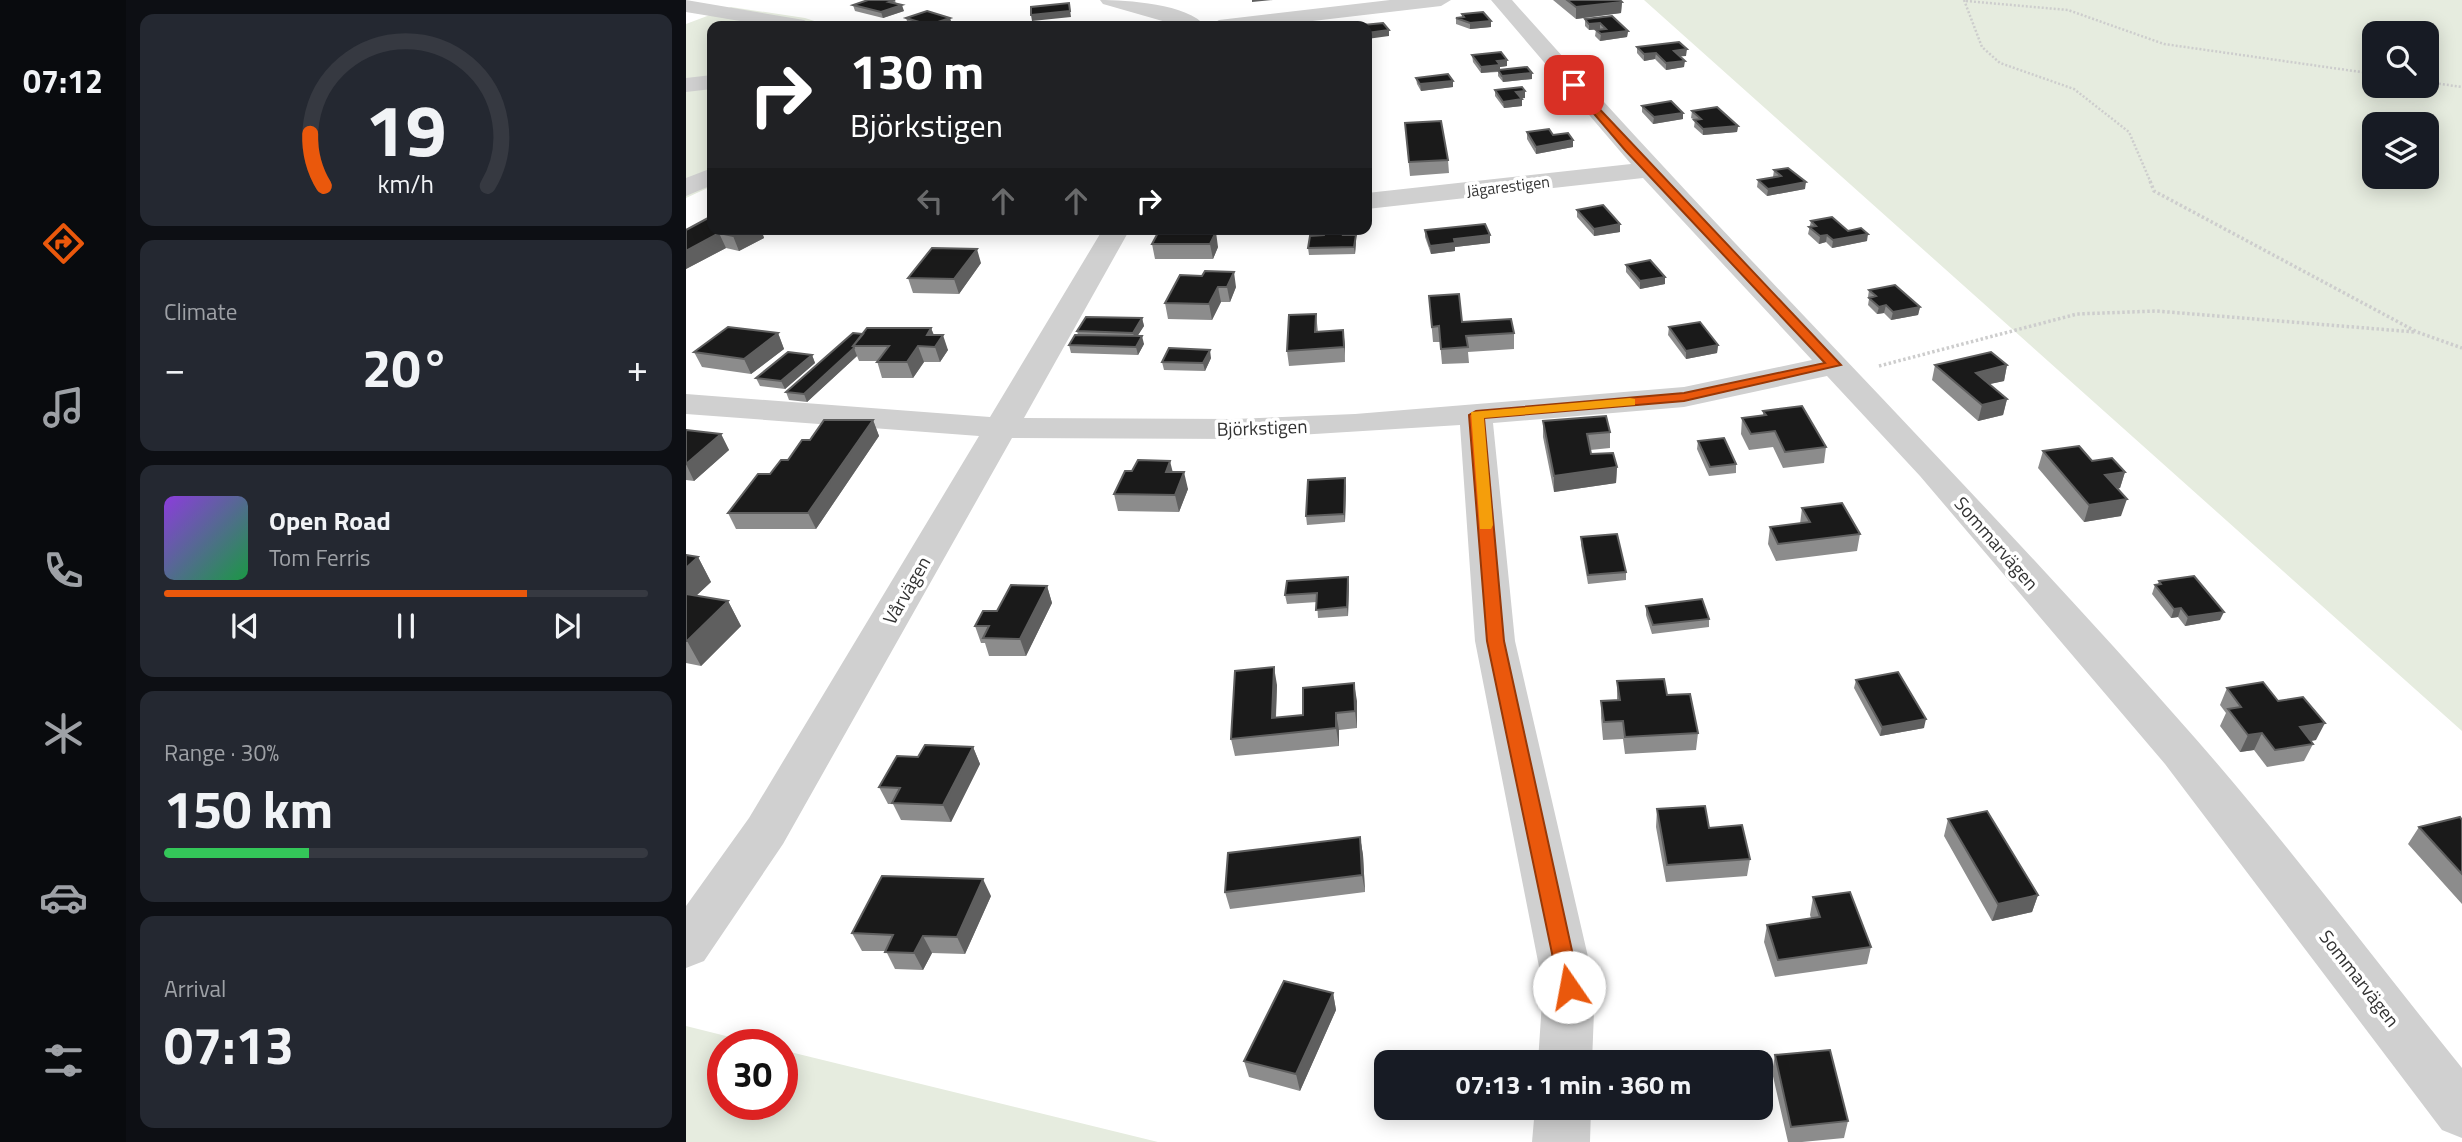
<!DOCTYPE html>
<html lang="en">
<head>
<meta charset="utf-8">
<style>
	body { margin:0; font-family:"Titillium Web",sans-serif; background:#242831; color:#f1f3f6; height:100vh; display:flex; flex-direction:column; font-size:26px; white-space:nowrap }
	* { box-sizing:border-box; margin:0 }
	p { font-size:23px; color:#9ea1a6 }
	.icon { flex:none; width:38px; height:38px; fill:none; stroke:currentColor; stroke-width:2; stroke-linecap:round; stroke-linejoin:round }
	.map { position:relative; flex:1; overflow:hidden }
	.drawer { display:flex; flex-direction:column; gap:14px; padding:14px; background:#0d0f14; width:560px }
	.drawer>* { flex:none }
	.hud { position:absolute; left:21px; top:21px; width:665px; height:214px; border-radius:14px; box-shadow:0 4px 18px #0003; background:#202124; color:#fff; overflow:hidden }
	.tools { position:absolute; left:1676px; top:21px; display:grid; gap:14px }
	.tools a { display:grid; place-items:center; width:77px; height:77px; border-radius:14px; background:#171b24; box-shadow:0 4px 18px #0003; font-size:35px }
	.speed { position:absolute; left:21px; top:1029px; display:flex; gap:14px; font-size:35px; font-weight:700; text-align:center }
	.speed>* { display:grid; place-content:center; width:91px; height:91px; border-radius:50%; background:#171b24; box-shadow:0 4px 18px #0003; line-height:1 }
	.speed .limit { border:10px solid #d22; background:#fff; color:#111 }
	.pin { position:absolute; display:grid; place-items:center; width:60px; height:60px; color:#fff; margin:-30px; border-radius:14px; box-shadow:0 4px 10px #0006 }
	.me { position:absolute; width:77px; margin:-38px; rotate:348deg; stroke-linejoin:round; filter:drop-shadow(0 0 5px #0008) }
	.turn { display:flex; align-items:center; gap:24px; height:147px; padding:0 28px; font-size:32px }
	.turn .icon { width:91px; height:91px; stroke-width:2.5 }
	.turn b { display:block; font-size:49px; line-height:60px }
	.lanes { display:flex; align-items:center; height:66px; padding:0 28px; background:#0003; justify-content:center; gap:35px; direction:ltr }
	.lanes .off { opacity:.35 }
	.big { font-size:52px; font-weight:700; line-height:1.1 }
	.drawer .widget { flex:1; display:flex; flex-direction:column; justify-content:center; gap:10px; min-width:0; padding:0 24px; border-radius:14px; background:#242831 }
	.drawer .dial { align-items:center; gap:0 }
	.dial svg { height:182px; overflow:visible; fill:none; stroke:#363941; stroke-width:7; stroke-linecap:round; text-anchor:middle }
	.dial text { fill:#f1f3f6; stroke:none }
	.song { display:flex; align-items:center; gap:21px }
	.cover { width:84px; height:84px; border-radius:10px; background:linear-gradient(135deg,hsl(270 70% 55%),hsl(140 70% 35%)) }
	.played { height:7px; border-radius:4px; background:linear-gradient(90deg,#ea580c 75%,#363941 75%) }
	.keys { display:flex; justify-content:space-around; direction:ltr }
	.heat { display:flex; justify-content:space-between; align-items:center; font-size:38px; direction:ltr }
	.charge { height:10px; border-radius:5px; background:linear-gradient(90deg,#34c759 30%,#363941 0) }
	.trip { position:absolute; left:688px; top:1050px; width:399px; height:70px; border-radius:14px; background:#171b24; box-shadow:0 4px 18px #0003; font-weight:700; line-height:70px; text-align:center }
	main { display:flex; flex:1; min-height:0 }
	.menu { display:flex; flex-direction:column; width:126px; justify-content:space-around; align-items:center; background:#090b0e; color:#9ea1a6 }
	.menu .icon { width:49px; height:49px }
	.menu .selected { color:#ea580c }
	.menu b { font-size:32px; color:#f1f3f6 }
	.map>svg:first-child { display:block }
	.green { fill:#e6ecdf; fill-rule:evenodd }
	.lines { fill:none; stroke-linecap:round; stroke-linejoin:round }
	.path-far1 { stroke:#cdcdcd; stroke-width:2.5; stroke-dasharray:2 2; stroke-linecap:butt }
	.path { stroke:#cdcdcd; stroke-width:3.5; stroke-dasharray:2.5 2.5; stroke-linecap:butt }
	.street { fill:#d0d0d0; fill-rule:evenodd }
	.wall { fill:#8c8c8c }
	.shaded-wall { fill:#5f5f5f }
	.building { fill:#1a1a1a; stroke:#5f5f5f; stroke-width:2 }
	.route { fill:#ea580c; stroke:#983908; stroke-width:2 }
	.slow { fill:#f59e0b }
	.labels { text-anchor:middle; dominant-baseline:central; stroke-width:7; stroke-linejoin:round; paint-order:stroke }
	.far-street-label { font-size:16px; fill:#333; stroke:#fff }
	.street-label { font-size:19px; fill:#333; stroke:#fff }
</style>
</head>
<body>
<main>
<nav class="menu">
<b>07:12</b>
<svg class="icon selected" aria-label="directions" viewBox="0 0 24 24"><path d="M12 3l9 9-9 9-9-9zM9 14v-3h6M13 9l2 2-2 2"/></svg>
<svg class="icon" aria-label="music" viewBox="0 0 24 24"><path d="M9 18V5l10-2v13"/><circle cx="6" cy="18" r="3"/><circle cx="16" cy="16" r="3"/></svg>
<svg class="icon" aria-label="phone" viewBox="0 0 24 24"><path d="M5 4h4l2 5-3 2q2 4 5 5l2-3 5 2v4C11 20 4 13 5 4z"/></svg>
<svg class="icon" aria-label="climate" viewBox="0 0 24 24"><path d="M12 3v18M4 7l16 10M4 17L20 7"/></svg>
<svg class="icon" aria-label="car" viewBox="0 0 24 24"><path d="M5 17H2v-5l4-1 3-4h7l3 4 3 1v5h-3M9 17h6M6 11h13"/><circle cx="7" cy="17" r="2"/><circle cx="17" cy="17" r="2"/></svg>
<svg class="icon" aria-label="filters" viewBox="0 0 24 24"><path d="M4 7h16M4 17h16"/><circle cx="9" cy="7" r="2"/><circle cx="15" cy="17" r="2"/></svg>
</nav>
<section class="drawer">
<div class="widget dial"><svg viewBox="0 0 100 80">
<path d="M14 69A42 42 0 1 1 86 69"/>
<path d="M14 69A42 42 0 0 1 8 46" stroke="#ea580c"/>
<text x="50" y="56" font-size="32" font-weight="700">19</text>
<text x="50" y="72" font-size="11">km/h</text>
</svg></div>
<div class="widget"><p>Climate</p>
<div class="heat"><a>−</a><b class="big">20°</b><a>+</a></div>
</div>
<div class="widget">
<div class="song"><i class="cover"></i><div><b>Open Road</b><p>Tom Ferris</p></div></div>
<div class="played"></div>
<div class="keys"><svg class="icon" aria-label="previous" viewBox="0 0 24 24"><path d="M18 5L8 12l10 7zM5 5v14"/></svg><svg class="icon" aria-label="pause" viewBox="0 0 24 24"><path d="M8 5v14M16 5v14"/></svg><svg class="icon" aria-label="next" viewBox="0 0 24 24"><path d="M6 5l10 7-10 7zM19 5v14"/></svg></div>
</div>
<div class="widget"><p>Range · 30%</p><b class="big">150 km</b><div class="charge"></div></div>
<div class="widget"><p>Arrival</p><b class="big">07:13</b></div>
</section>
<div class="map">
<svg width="1776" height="1142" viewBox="0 0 1776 1142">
	<rect width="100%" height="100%" fill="#fff"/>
	<path class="green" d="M958 0H1776V731ZM1689 33H1741V86H1689ZM1741 124V177H1689V124Z
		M45 7 119 18 144 26H26V186L0 198V24Z
		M0 1026 76 1045H37V1104H96V1050L472 1142H0Z"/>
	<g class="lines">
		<path class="path-far1" d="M1278 0 1296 47 1314 63 1388 89 1443 132 1465 183
			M1280 1 1382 10 1478 44 1689 74
			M1741 82 1776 87"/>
		<path class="path" d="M1464 181 1468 191 1731 332 1776 348
			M1193 366 1391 314 1470 311 1729 332"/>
		<path class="street" d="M0 0 118 20 128 26H84L0 12Z
			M414 0C440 0 503 4 519 26H494L417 4Z
			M704 0H765L755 6 583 26H523L533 20Z
			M805 0H826C1048 251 1288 486 1509 738 1602 844 1687 958 1776 1068V1138L1756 1130 1479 764 1234 476 1141 376 998 407 807 423 829 641 909 987 906 1062H852L857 987 789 641 774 425 547 439 326 438 97 844 18 961 0 968V906L63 818 293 436 0 414V394L304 417 417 229H444L338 418 547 419 669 414 998 387 1126 360 957 178 681 209V193L945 164Z
			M26 75V89L0 92V78Z
			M26 168V185L0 196V178Z
			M849 1108H905L904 1142H846Z"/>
	</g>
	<path class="wall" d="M209 0 210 4 218 11 197 18 169 11 167 5Z
		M867 0H934L936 2 935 13 890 19Z
		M776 14 805 21V27L784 29 770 24V18L776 17Z
		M926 16 942 31 941 37 914 41 909 36 910 30 915 29 903 30 899 26V19Z
		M220 18 266 24 260 26H228L222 24Z
		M951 47 1000 56H994L998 67 980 70 969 59 958 61 951 53Z
		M786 55 821 60V66L814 67V70L846 73V79L817 82 812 76V72L795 73 787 62Z
		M730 78 767 87 735 91 731 84Z
		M809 90 839 91V98H835L836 106 818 108 809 96Z
		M956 106 997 119 967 124 956 112Z
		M1006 111 1052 126 1051 132 1017 135 1008 127 1009 120 1005 118Z
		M841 132 887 147 850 154 841 139Z
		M720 136 762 160 763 173 724 176Z
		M1088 170 1119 189 1081 196 1071 187 1072 180 1087 177Z
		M891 210 934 232 908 236 891 217Z
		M1125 221 1162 231 1181 241 1146 248 1140 242 1133 244 1122 234Z
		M75 229 78 238 53 251 40 248 0 269V230Z
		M474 229H513L512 232 532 247 527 259H469L466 244Z
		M739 230 804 235V243L769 247V251L745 254 739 237Z
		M658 231 659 235H670V242L669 254 623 255 622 248 638 235Z
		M295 263 273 294 227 293 222 278Z
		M940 265 979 284 954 289 940 272Z
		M494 275 550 287 544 302H535L526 320 482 319 479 303Z
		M1183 290 1234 307 1232 315 1205 320 1198 313 1191 314 1182 305 1183 299 1182 297Z
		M743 296 776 322 828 333V349L782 352 783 363 756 364 754 342H747Z
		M630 314 632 332 657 330 659 362 603 366 601 351Z
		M456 318 458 326 451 336 458 344 452 355 385 353 383 345 392 335 391 331Z
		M983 327 1032 345 1031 353 1000 359 982 335Z
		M245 328 248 335 262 350 254 362H238L227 378H196L191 361H173L171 356 121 402 103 400 100 392 177 334Z
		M92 333 98 349 65 374 16 367 8 352Z
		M126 355 129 363 99 389 74 386 70 378Z
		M525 358 519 371 478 370 476 362Z
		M1249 365H1321L1318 381 1303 384 1321 399 1317 415 1292 421 1246 380Z
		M1077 411 1140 447 1138 463 1097 468 1087 447 1063 450 1055 434 1056 418 1077 415Z
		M187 420 193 436 130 529H50L42 513 84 474 124 440Z
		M857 421 924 432V448L904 450 905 454 931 467 930 483 868 492 857 437Z
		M0 430 35 434 43 450 8 481 0 480Z
		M1012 441 1050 464V473L1023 476 1011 449Z
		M1357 451 1406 461 1439 472 1434 488 1431 489 1435 516 1398 522 1352 468Z
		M487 472 502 489 493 512 432 511 428 494Z
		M660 486 659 522 621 525 620 516Z
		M1116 508 1174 534 1171 551 1090 561 1082 544 1084 527 1114 524Z
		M895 537 940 572V580L902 584 895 545Z
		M0 555 12 557 25 582 10 596 42 601 55 626 15 666 0 663Z
		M662 577 663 585 662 616 632 618 631 602 601 604 599 595Z
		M1473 581 1534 620 1499 626 1492 617 1485 618 1466 594 1469 585 1472 584Z
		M361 586 366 603 340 656H303L299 643H295L289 626 311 611Z
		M960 606 1023 619V627L966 634 960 615Z
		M1170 680 1238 728 1194 736 1168 688Z
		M931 681 981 695 1012 733 1010 750 939 754 937 739 917 740 915 718V701L931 700Z
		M591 685 590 718 617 715 671 701V728L653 730V746L549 756 545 739Z
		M1541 688 1592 701 1630 740 1625 741 1627 744 1618 761 1581 767 1568 750 1554 752 1534 726 1540 713 1534 705Z
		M287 747 294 764 265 822 215 820 207 804H202L193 787 232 757Z
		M971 809 1023 828 1064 859 1061 876 980 882 970 827Z
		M1262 819 1352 895 1346 912 1306 921 1258 836Z
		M1776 820V904L1722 844 1733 827Z
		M674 837 677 855 679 892 544 909 539 892Z
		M305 896 279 954 246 953 237 970 209 969 200 951H176L166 933Z
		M1127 897 1185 947 1181 964 1089 977 1078 942 1081 925 1125 918 1124 915Z
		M647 993 650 1010 614 1091 563 1077 558 1061Z
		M1089 1055 1162 1121 1158 1138 1116 1142H1102L1086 1072Z"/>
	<path class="shaded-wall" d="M566 0H587L566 2Z
		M936 2 935 13 890 19V7Z
		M383 3 385 17 346 21 345 15Z
		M216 5 218 11 197 18 195 12Z
		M264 18 266 24 260 26H243V25Z
		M805 21V27L784 29V23Z
		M914 23V29L903 30V24Z
		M703 30V36L681 39V33Z
		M942 31 941 37 914 41 915 34Z
		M1001 49 1000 56 988 57V51Z
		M970 53 969 59 958 61V54Z
		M821 60V66L814 67V71L795 73V67L811 61Z
		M999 61 998 67 980 70V63Z
		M846 73V79L817 82 816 76Z
		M767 81V87L735 91 734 84Z
		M839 91V98L830 99V92Z
		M836 99V106L818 108 817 102Z
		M997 113V119L967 124 968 117Z
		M1052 126 1051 132 1017 135V129Z
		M887 140V147L850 154V147Z
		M1120 182 1119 189 1081 196 1082 189Z
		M934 224V232L908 236V229Z
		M61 229H75L78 238 53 251 47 236Z
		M504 229H513L507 244 503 232Z
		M530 232 532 247 527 259 524 244Z
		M33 233 40 248 0 269V251Z
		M1182 234 1181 241 1146 248 1147 240Z
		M670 235V242L669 254 668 247Z
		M804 235V243L769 247V251L745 254 744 246 768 239Z
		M1141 235 1140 242 1133 244 1134 236Z
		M291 249 295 263 273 294 268 279Z
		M548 272 550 287 544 302 541 287Z
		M979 277V284L954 289V281Z
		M532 287 535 302 526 320 523 304Z
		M1200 305 1198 313 1191 314 1193 307Z
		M1234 307 1232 315 1205 320 1207 312Z
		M456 318 458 326 449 340 447 333Z
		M245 328 251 344 241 335Z
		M657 330 659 345V362L658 347Z
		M92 333 98 349 65 374 58 359Z
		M257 335 262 350 254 362 249 347Z
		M456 336 458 344 452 355 450 347Z
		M1032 345 1031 353 1000 359V351Z
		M232 346 238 362 227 378 221 362Z
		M168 348 171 356 121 402 118 394Z
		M524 350 525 358 519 371 517 363Z
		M126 355 129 363 99 389 95 381Z
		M1321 365 1318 381 1286 388 1290 373Z
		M1321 399 1317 415 1292 421 1296 405Z
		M187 420 193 436 130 529 122 513Z
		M35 434 43 450 8 481 0 464Z
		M484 461 488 477 480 472Z
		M931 467 930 483 868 492V476Z
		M498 472 502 489 493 512 489 495Z
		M1439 472 1434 488 1414 491 1419 475Z
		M659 478 660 486 659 522 658 514Z
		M1441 499 1435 516 1398 522 1403 505Z
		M12 557 25 582 0 605V568Z
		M662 577 663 585 662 616 661 607Z
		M361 586 366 603 340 656 334 639Z
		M42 601 55 626 15 666 1 641Z
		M1495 608 1492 617 1485 618 1488 609Z
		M1538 612 1534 620 1499 626 1502 617Z
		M588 667 591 685 589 735 586 718Z
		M668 683 671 701V728L669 711Z
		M650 713 653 730V746L650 728Z
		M1240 719 1238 728 1194 736 1196 727Z
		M1639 723 1630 740 1605 744 1614 727Z
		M1576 733 1568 750 1554 752 1562 735Z
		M287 747 294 764 265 822 257 805Z
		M674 837 677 855 679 892 676 875Z
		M297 879 305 896 279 954 271 937Z
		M1352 895 1346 912 1306 921 1312 904Z
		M237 936 246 953 237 970 228 953Z
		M647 993 650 1010 614 1091 610 1074Z"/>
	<path class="building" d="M182 0H209L203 2 216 5 195 12 167 5Z
		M881 0H934L936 2 890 7Z
		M383 3 384 11 345 15V7Z
		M241 11 264 18 243 25 220 18Z
		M797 12 805 21 784 23 770 18 778 17 776 14Z
		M926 16 942 31 915 34 910 30 920 29 914 23 903 24 899 19Z
		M697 23 703 30 681 33V26H667Z
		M993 42 1001 49 988 51 999 61 980 63 970 53 958 54 951 47Z
		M815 52 821 60 811 61 814 65 795 67 786 55Z
		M841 67 846 73 816 76 812 70Z
		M762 74 767 81 734 84 730 78Z
		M836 87 839 91 830 92 836 99 817 102 809 90Z
		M985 101 997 113 968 117 956 106Z
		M1031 107 1052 126 1017 129 1008 120 1015 119 1006 111Z
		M755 121 762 160 723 162 719 123Z
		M863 129 867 135 882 133 887 140 850 147 841 132Z
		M1102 168 1120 182 1082 189 1072 180 1095 176 1088 170Z
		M917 205 934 224 908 229 891 210Z
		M24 217 26 218V229H61L47 236 33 233 0 251V230Z
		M1146 217 1162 231 1175 228 1182 234 1147 240 1141 235 1134 236 1123 227 1130 226 1125 221Z
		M799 224 804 235 768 239 769 243 744 246 739 230Z
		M474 229H504L503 232H530L524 244H466Z
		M639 231H658L657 235H670L668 247 622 248 624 236 638 235Z
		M246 248 291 249 268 279 222 278Z
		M964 260 979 277 954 281 940 265Z
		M519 271 548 272 541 287H532L523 304 479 303 494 275 516 276Z
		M1209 285 1234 307 1207 312 1200 305 1193 307 1183 298 1190 296 1183 290Z
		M773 294 776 322 825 319 828 333 780 336 782 347 755 349 753 326 746 327 743 296Z
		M630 314 629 332 657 330 658 347 601 351 603 315Z
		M400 317 456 318 447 333 391 331Z
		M1014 322 1032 345 1000 351 983 327Z
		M42 327 92 333 58 359 8 352Z
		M181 328H245L241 335H257L249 347 232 346 221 362H191L203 346H167Z
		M167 333 177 334 167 346 168 348 118 394 100 392Z
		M389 335 456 336 450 347 383 345Z
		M483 348 524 350 517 363 476 362Z
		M102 352 126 355 95 381 70 378Z
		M1305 352 1321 365 1290 373 1321 399 1296 405 1249 365Z
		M1116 406 1140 447 1099 452 1089 431 1065 434 1056 418 1080 415 1077 411Z
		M920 416 924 432 901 434 905 454 927 453 931 467 868 476 857 421Z
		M138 420H187L122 513H42L72 474H84L95 460H102L116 440H124Z
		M0 430 35 434 0 464Z
		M1038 438 1050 464 1024 467 1012 441Z
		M1393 446 1406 461 1426 458 1439 472 1419 475 1441 499 1403 505 1357 451Z
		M452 460 484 461 480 472H498L489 495 428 494 439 471H446Z
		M659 478 658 514 620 516 622 480Z
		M1156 503 1174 534 1092 544 1084 527 1124 522 1116 508Z
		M931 534 940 572 902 575 895 537Z
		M0 555 12 557 0 568Z
		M1508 576 1538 612 1502 617 1495 608 1488 609 1469 585 1475 584 1473 581Z
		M662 577 661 607 630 610 631 593 599 595 601 581Z
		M325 585 361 586 334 639 297 638 303 626H289L297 611H311Z
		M0 594 42 601 1 641H0Z
		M1016 599 1023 619 967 625 960 606Z
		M588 667 586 718 617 715V688L668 683 669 711 650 713V728L545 739 549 671Z
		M1212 672 1240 719 1196 727 1170 680Z
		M978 679 981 695 1004 694 1012 733 939 737 937 721 918 722 915 701 934 700 931 681Z
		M1577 682 1592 701 1617 697 1639 723 1614 727 1627 744 1589 750 1576 733 1562 735 1542 709 1555 707 1541 688Z
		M239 745 287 747 257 805 206 803 214 788 193 787 211 756 232 757Z
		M1019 806 1023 828 1056 825 1064 859 981 865 971 809Z
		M1301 811 1352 895 1312 904 1262 819Z
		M1774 817 1776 820V874L1733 827Z
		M674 837 676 875 539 892 542 853Z
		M196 876 297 879 271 937 237 936 228 953 199 952 207 935 166 933Z
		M1164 892 1185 947 1092 960 1081 925 1134 917 1127 897Z
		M598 981 647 993 610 1074 558 1061Z
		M1144 1050 1162 1121 1105 1127 1089 1055Z"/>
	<path class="route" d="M888 82 1155 365 998 401 798 418 818 641 894 987 891 993 883 996 876 993 873 987 801 641 783 415 790 411 998 393 1139 363 939 150 885 87Z"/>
	<path class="slow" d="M944 398 949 399V405L798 418 807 525 805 529H794L785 412Z"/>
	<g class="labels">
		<g class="far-street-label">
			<text transform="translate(822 186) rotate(-7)">Jägarestigen</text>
		</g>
		<g class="street-label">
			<text transform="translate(576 427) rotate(-2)">Björkstigen</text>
			<text transform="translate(1311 543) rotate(49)">Sommarvägen</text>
			<text transform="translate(220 590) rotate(-60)">Vårvägen</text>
			<text transform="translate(1674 978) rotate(52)">Sommarvägen</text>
		</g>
	</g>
</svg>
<div class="tools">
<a><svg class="icon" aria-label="search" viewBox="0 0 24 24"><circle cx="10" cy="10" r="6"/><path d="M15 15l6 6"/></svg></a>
<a><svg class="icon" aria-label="layers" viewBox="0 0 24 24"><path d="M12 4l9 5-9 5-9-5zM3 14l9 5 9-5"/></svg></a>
</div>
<div class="speed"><div class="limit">30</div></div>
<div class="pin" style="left:888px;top:85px;background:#d93025"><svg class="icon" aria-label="arrive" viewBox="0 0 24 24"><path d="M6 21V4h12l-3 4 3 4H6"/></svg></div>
<svg class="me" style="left:883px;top:987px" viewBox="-20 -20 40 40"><circle r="19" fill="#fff"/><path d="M0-13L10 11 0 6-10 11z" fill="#ea580c"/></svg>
<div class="trip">07:13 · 1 min · 360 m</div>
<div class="hud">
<div class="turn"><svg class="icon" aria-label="right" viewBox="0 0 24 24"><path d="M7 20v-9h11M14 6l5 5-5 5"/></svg><div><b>130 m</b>Björkstigen</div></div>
<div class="lanes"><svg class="icon off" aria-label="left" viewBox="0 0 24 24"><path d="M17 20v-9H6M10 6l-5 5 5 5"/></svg><svg class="icon off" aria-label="ahead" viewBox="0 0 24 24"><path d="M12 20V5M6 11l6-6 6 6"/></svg><svg class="icon off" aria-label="ahead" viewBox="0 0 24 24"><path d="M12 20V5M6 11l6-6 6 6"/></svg><svg class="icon" aria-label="right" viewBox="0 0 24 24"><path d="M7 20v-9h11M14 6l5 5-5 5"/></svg></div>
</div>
</div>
</main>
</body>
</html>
